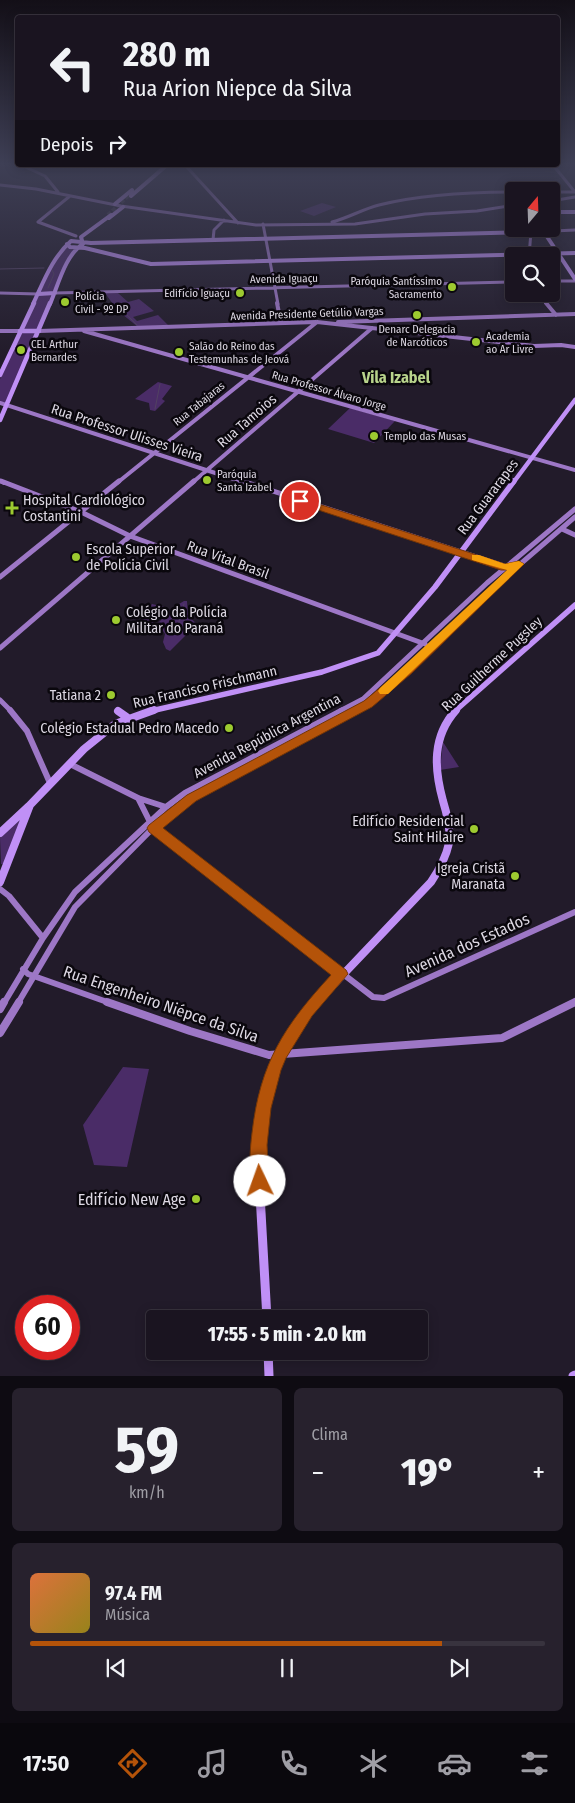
<!DOCTYPE html>
<html lang="pt">
<head>
<meta charset="utf-8">
<style>
	body { margin:0; font-family:"Fira Sans Condensed",sans-serif; background:#27212d; color:#f1f3f6; height:100vh; display:flex; flex-direction:column; font-size:19px; white-space:nowrap }
	* { box-sizing:border-box; margin:0 }
	p { font-size:16px; color:#9f9ea5 }
	.icon { flex:none; width:28px; height:28px; fill:none; stroke:currentColor; stroke-width:2; stroke-linecap:round; stroke-linejoin:round }
	.map { position:relative; height:1376px; overflow:hidden }
	.panel { display:flex; flex-direction:column; gap:12px; padding:12px; background:#0e0b12; flex:1 }
	.panel>* { flex:none }
	.guide { position:absolute; left:15px; top:15px; width:545px; height:152px; border-radius:5px; box-shadow:0 2px 12px #0003,0 0 0 1px #38333e; background:#1a1420; color:#f1f3f6; overflow:hidden }
	.needle { width:32px; rotate:19deg }
	.controls { position:absolute; left:505px; top:182px; display:grid; gap:10px }
	.controls a { display:grid; place-items:center; width:55px; height:55px; border-radius:5px; background:#1a1420; box-shadow:0 2px 12px #0003,0 0 0 1px #38333e; font-size:25px }
	.speed { position:absolute; left:15px; top:1295px; display:flex; gap:10px; font-size:25px; font-weight:700; text-align:center }
	.speed>* { display:grid; place-content:center; width:65px; height:65px; border-radius:50%; background:#1a1420; box-shadow:0 2px 12px #0003,0 0 0 1px #38333e; line-height:1 }
	.speed .limit { border:8px solid #d22; background:#fff; color:#111 }
	.pin { position:absolute; display:grid; place-items:center; width:42px; height:42px; color:#fff; margin:-21px; border:2px solid #fff; border-radius:50%; box-shadow:0 1px 5px #0007 }
	.me { position:absolute; width:55px; margin:-28px; rotate:357deg; stroke-linejoin:round; filter:drop-shadow(0 0 4px #0008) }
	.turn { display:flex; align-items:center; gap:18px; height:105px; padding:0 25px; font-size:22px }
	.turn .icon { width:65px; height:65px; stroke-width:2.5 }
	.turn b { display:block; font-size:35px; line-height:42px }
	.then { display:flex; align-items:center; height:48px; padding:0 25px; background:#0003; gap:10px; font-size:19px }
	.big { font-size:38px; font-weight:800; line-height:1.1 }
	.panel .tile { flex:1; display:flex; flex-direction:column; justify-content:center; gap:8px; min-width:0; padding:0 18px; border-radius:8px; background:#27212d }
	.panel .dial { align-items:center; gap:0 }
	.dial b { font-size:65px; line-height:1 }
	.song { display:flex; align-items:center; gap:15px }
	.cover { width:60px; height:60px; border-radius:8px; background:linear-gradient(135deg,hsl(20 70% 55%),hsl(50 70% 35%)) }
	.played { height:5px; border-radius:2px; background:linear-gradient(90deg,#b45309 80%,#38333e 80%) }
	.keys { display:flex; justify-content:space-around; direction:ltr }
	.heat { display:flex; justify-content:space-between; align-items:center; font-size:28px; direction:ltr }
	.panel .tiles { flex:1; display:grid; gap:12px; grid-template-columns:1fr 1fr }
	.tile:last-child { grid-column:span 2 }
	.trip { position:absolute; left:146px; top:1310px; width:282px; height:50px; border-radius:5px; background:#1a1420; box-shadow:0 2px 12px #0003,0 0 0 1px #38333e; font-weight:800; line-height:50px; text-align:center }
	.tab-bar { display:flex; height:80px; justify-content:space-around; align-items:center; background:#0a080d; color:#9f9ea5 }
	.tab-bar .icon { width:35px; height:35px }
	.tab-bar .selected { color:#b45309 }
	.tab-bar b { font-size:22px; color:#f1f3f6 }
	.map>svg:first-child { display:block }
	.green { fill:#4a2c67 }
	.lines { fill:none; stroke-linecap:round; stroke-linejoin:round }
	.stream { stroke:#524162; stroke-width:1 }
	.primary-tunnel { stroke:#3e3746; stroke-width:4; stroke-dasharray:4 2; stroke-linecap:butt }
	.secondary-far4 { stroke:#9d77c6; stroke-width:3 }
	.secondary-far3 { stroke:#9d77c6; stroke-width:4 }
	.secondary-far2 { stroke:#9d77c6; stroke-width:5 }
	.secondary-far1 { stroke:#9d77c6; stroke-width:6 }
	.secondary { stroke:#9d77c6; stroke-width:8 }
	.primary-far4 { stroke:#c090f6; stroke-width:4 }
	.primary-far3 { stroke:#c090f6; stroke-width:4.5 }
	.primary-far2 { stroke:#c090f6; stroke-width:5.5 }
	.primary-far1 { stroke:#c090f6; stroke-width:8 }
	.primary { stroke:#c090f6; stroke-width:9 }
	.route { fill:#b45309; stroke:#753606 }
	.slow { fill:#f59e0b }
	.poi-dot { fill:#9dca30; stroke:#0a070d; stroke-width:2 }
	.labels { text-anchor:middle; dominant-baseline:central; stroke-width:5; stroke-linejoin:round; paint-order:stroke }
	.far-street-label { font-size:11px; fill:#ddd8e3; stroke:#0a070d }
	.far-poi-label { font-size:11px; fill:#ddd8e3; stroke:#0a070d; text-anchor:start }
	.street-label { font-size:14px; fill:#ddd8e3; stroke:#0a070d }
	.poi-label { font-size:14px; fill:#ddd8e3; stroke:#0a070d; text-anchor:end }
	.far-district-label { font-size:16px; font-weight:bold; fill:#b8d38b; stroke:#0a070d }
	.near-street-label { font-size:16px; fill:#ddd8e3; stroke:#0a070d }
	.near-poi-label { font-size:16px; fill:#ddd8e3; stroke:#0a070d; text-anchor:end }
</style>
</head>
<body>
<div class="map">
<svg width="575" height="1376" viewBox="0 0 575 1376">
	<rect width="100%" height="100%" fill="#221b2a"/>
	<path class="green" d="M322 203 336 207 314 216 300 211Z
		M66 247 74 250 6 405 0 402V379L54 263Z
		M105 293H118L128 302 139 299 154 311 133 317 137 321 158 315 168 325 138 327 122 314H119L118 311 107 312 105 307H115Z
		M158 382 172 386 162 399 165 401 155 411 150 410 149 403 135 399Z
		M350 408 395 421 374 443 328 429Z
		M184 601H187L188 616 197 624 170 651 166 649 163 642 165 634 158 623 174 607Z
		M152 604 165 607 153 623 140 619Z
		M443 742 459 767 440 770Z
		M26 812 9 864H1L0 838Z
		M123 1067 149 1069 127 1167 94 1165 83 1125Z"/>
	<g class="lines">
		<path class="stream" d="M0 269 44 268
			M48 288 54 274 52 270
			M113 308 121 309 137 325
			M155 409 160 384
			M181 618 193 627
			M178 625 184 604"/>
		<path class="primary-tunnel" d="M108 215 129 195"/>
		<path class="secondary-far4" d="M21 165 45 176 58 192
			M185 165 238 223
			M553 165 575 192
			M0 185 36 189 121 206 256 225 355 224 425 214 477 211 514 205
			M551 192H575
			M70 196 38 222 76 236
			M551 201 575 197
			M332 222C348 218 363 209 379 205 423 194 469 192 514 192
			M263 224 278 304
			M213 240 214 230 224 220
			M529 256 531 232 575 230
			M551 281H575
			M0 293 38 294
			M55 293 514 282
			M538 294 547 304"/>
		<path class="secondary-far3" d="M277 303 281 323
			M546 303 556 315
			M338 322 575 314
			M0 331H20
			M39 331 316 322
			M84 331 575 470
			M0 403 246 483
			M0 481 4 483
			M117 483 317 322 534 346 561 345 575 347
			M192 483 372 328"/>
		<path class="secondary-far2" d="M1 481 81 512 130 536 425 644
			M242 481 507 567
			M562 529 575 535
			M0 577 119 481
			M0 648 194 481
			M0 700 11 711
			M340 711 363 699 487 583 575 509
			M354 711 374 700 496 585 575 517"/>
		<path class="secondary-far1" d="M10 710 27 731 50 783
			M70 764 138 798 166 807
			M138 798 153 828 373 997 384 998 575 912
			M0 889 9 896 43 938
			M23 969 28 974 110 1003
			M4 1003 43 938 75 892 166 807 185 793 343 710
			M18 1003 75 907 153 828 183 804 356 710
			M573 1003 575 1002"/>
		<path class="secondary" d="M107 1002 190 1031 269 1055 502 1038 575 1002
			M0 1009 4 1002
			M0 1033 19 1002"/>
		<path class="primary-far4" d="M131 196 167 165
			M115 204 132 190
			M551 212H575
			M109 218 123 207
			M542 229 575 279
			M67 244 70 247 85 248 151 264 575 253
			M38 294 55 293
			M33 304C44 281 52 258 71 241L91 243 531 232 532 229
			M50 304C58 286 65 255 83 244L81 237 111 215"/>
		<path class="primary-far3" d="M20 331H39
			M0 375 34 303
			M0 420 50 303
			M513 483 575 400"/>
		<path class="primary-far2" d="M151 711 322 672 378 653 435 587 514 481
			M455 711 575 605"/>
		<path class="primary-far1" d="M118 711 128 718
			M0 833 29 806
			M0 882 30 805 84 749 115 724 154 710
			M316 1003 431 882C439 870 446 858 449 843 451 830 447 814 443 801 434 768 432 737 456 710"/>
		<path class="primary" d="M267 1319C265 1283 263 1248 261 1212 260 1190 256 1166 258 1143 262 1091 280 1040 317 1002
			M268 1351 269 1376
			M573 1376 575 1375"/>
	</g>
	<linearGradient id="sky" x2="0" y2="1"><stop stop-color="#130f17"/><stop offset="0.46" stop-color="#3e3f55"/><stop offset="1" stop-color="#3e3f55" stop-opacity="0"/></linearGradient>
	<rect width="575" height="356" fill="url(#sky)"/>
	<path class="route" d="M300 498 505 564 519 561 524 564 412 673 372 707 196 801 163 828 346 970 348 974 312 1016 286 1058 281 1070 271 1108 267 1145 269 1181 266 1187 260 1189 254 1187C248 1172 250 1149 252 1133 260 1063 284 1026 331 975L149 832 147 828 149 825 187 795 364 701 404 668 508 570H501L297 503V499Z"/>
	<path class="slow" d="M472 555H479L505 564 519 561 524 564 388 694H380L378 691 380 688 507 570 472 560Z"/>
	<g class="poi-dot">
		<circle cx="452" cy="287" r="5"/>
		<circle cx="240" cy="293" r="5"/>
		<circle cx="65" cy="302" r="5"/>
		<circle cx="417" cy="315" r="5"/>
		<circle cx="476" cy="342" r="5"/>
		<circle cx="21" cy="350" r="5"/>
		<circle cx="179" cy="352" r="5"/>
		<circle cx="374" cy="436" r="5"/>
		<circle cx="207" cy="480" r="5"/>
		<path d="M9.5 500.5h5v5h5v5h-5v5h-5v-5h-5v-5h5z"/>
		<circle cx="76" cy="557" r="5"/>
		<circle cx="116" cy="620" r="5"/>
		<circle cx="111" cy="695" r="5"/>
		<circle cx="229" cy="728" r="5"/>
		<circle cx="474" cy="829" r="5"/>
		<circle cx="515" cy="876" r="5"/>
		<circle cx="196" cy="1199" r="5"/>
	</g>
	<g class="labels">
		<g class="far-street-label">
			<text transform="translate(284 279) rotate(-1)">Avenida Iguaçu</text>
			<text transform="translate(307 314) rotate(-2)">Avenida Presidente Getúlio Vargas</text>
			<text transform="translate(329 391) rotate(16)">Rua Professor Álvaro Jorge</text>
			<text transform="translate(199 404) rotate(-39)">Rua Tabajaras</text>
		</g>
		<g class="far-poi-label">
			<text x="442" y="281" text-anchor="end">Paróquia Santíssimo<tspan x="442" dy="13">Sacramento</tspan></text>
			<text x="230" y="293" text-anchor="end">Edifício Iguaçu</text>
			<text x="75" y="296">Polícia<tspan x="75" dy="13">Civil - 9º DP</tspan></text>
			<text x="417" y="329" text-anchor="middle">Denarc Delegacia<tspan x="417" dy="13">de Narcóticos</tspan></text>
			<text x="486" y="336">Academia<tspan x="486" dy="13">ao Ar Livre</tspan></text>
			<text x="31" y="344">CEL Arthur<tspan x="31" dy="13">Bernardes</tspan></text>
			<text x="189" y="346">Salão do Reino das<tspan x="189" dy="13">Testemunhas de Jeová</tspan></text>
			<text x="384" y="436">Templo das Musas</text>
			<text x="217" y="474">Paróquia<tspan x="217" dy="13">Santa Izabel</tspan></text>
		</g>
		<g class="street-label">
			<text transform="translate(247 421) rotate(-41)">Rua Tamoios</text>
			<text transform="translate(127 433) rotate(18)">Rua Professor Ulisses Vieira</text>
			<text transform="translate(488 497) rotate(-53)">Rua Guararapes</text>
			<text transform="translate(228 560) rotate(20)">Rua Vital Brasil</text>
			<text transform="translate(492 664) rotate(-43)">Rua Guilherme Pugsley</text>
			<text transform="translate(205 687) rotate(-13)">Rua Francisco Frischmann</text>
			<text transform="translate(267 736) rotate(-28)">Avenida República Argentina</text>
		</g>
		<g class="poi-label">
			<text x="23" y="500" text-anchor="start">Hospital Cardiológico<tspan x="23" dy="16">Costantini</tspan></text>
			<text x="86" y="549" text-anchor="start">Escola Superior<tspan x="86" dy="16">de Polícia Civil</tspan></text>
			<text x="126" y="612" text-anchor="start">Colégio da Polícia<tspan x="126" dy="16">Militar do Paraná</tspan></text>
			<text x="101" y="695">Tatiana 2</text>
			<text x="219" y="728">Colégio Estadual Pedro Macedo</text>
			<text x="464" y="821">Edifício Residencial<tspan x="464" dy="16">Saint Hilaire</tspan></text>
			<text x="505" y="868">Igreja Cristã<tspan x="505" dy="16">Maranata</tspan></text>
		</g>
		<g class="far-district-label">
			<text x="396" y="377">Vila Izabel</text>
		</g>
		<g class="near-street-label">
			<text transform="translate(467 945) rotate(-24)">Avenida dos Estados</text>
			<text transform="translate(161 1004) rotate(19)">Rua Engenheiro Niépce da Silva</text>
		</g>
		<g class="near-poi-label">
			<text x="186" y="1199">Edifício New Age</text>
		</g>
	</g>
</svg>
<div class="controls">
<a><svg class="needle" viewBox="-14 -14 28 28"><path d="M0-13l5 13h-10z" fill="#e53935"/><path d="M0 13l5-13h-10z" fill="#9f9ea5"/></svg></a>
<a><svg class="icon" aria-label="search" viewBox="0 0 24 24"><circle cx="10" cy="10" r="6"/><path d="M15 15l6 6"/></svg></a>
</div>
<div class="speed"><div class="limit">60</div></div>
<div class="pin" style="left:300px;top:501px;background:#d93025"><svg class="icon" aria-label="arrive" viewBox="0 0 24 24"><path d="M6 21V4h12l-3 4 3 4H6"/></svg></div>
<svg class="me" style="left:260px;top:1181px" viewBox="-20 -20 40 40"><circle r="19" fill="#fff"/><path d="M0-13L10 11 0 6-10 11z" fill="#b45309"/></svg>
<div class="trip">17:55 · 5 min · 2.0 km</div>
<div class="guide">
<div class="turn"><svg class="icon" aria-label="left" viewBox="0 0 24 24"><path d="M17 20v-9H6M10 6l-5 5 5 5"/></svg><div><b>280 m</b>Rua Arion Niepce da Silva</div></div>
<div class="then">Depois<svg class="icon" aria-label="right" viewBox="0 0 24 24"><path d="M7 20v-9h11M14 6l5 5-5 5"/></svg></div>
</div>
</div>
<section class="panel">
<div class="tiles">
<div class="tile dial"><b>59</b><p>km/h</p></div>
<div class="tile"><p>Clima</p>
<div class="heat"><a>−</a><b class="big">19°</b><a>+</a></div>
</div>
<div class="tile">
<div class="song"><i class="cover"></i><div><b>97.4 FM</b><p>Música</p></div></div>
<div class="played"></div>
<div class="keys"><svg class="icon" aria-label="previous" viewBox="0 0 24 24"><path d="M18 5L8 12l10 7zM5 5v14"/></svg><svg class="icon" aria-label="pause" viewBox="0 0 24 24"><path d="M8 5v14M16 5v14"/></svg><svg class="icon" aria-label="next" viewBox="0 0 24 24"><path d="M6 5l10 7-10 7zM19 5v14"/></svg></div>
</div>
</div>
</section>
<nav class="tab-bar">
<b>17:50</b>
<svg class="icon selected" aria-label="directions" viewBox="0 0 24 24"><path d="M12 3l9 9-9 9-9-9zM9 14v-3h6M13 9l2 2-2 2"/></svg>
<svg class="icon" aria-label="music" viewBox="0 0 24 24"><path d="M9 18V5l10-2v13"/><circle cx="6" cy="18" r="3"/><circle cx="16" cy="16" r="3"/></svg>
<svg class="icon" aria-label="phone" viewBox="0 0 24 24"><path d="M5 4h4l2 5-3 2q2 4 5 5l2-3 5 2v4C11 20 4 13 5 4z"/></svg>
<svg class="icon" aria-label="climate" viewBox="0 0 24 24"><path d="M12 3v18M4 7l16 10M4 17L20 7"/></svg>
<svg class="icon" aria-label="car" viewBox="0 0 24 24"><path d="M5 17H2v-5l4-1 3-4h7l3 4 3 1v5h-3M9 17h6M6 11h13"/><circle cx="7" cy="17" r="2"/><circle cx="17" cy="17" r="2"/></svg>
<svg class="icon" aria-label="filters" viewBox="0 0 24 24"><path d="M4 7h16M4 17h16"/><circle cx="9" cy="7" r="2"/><circle cx="15" cy="17" r="2"/></svg>
</nav>
</body>
</html>
